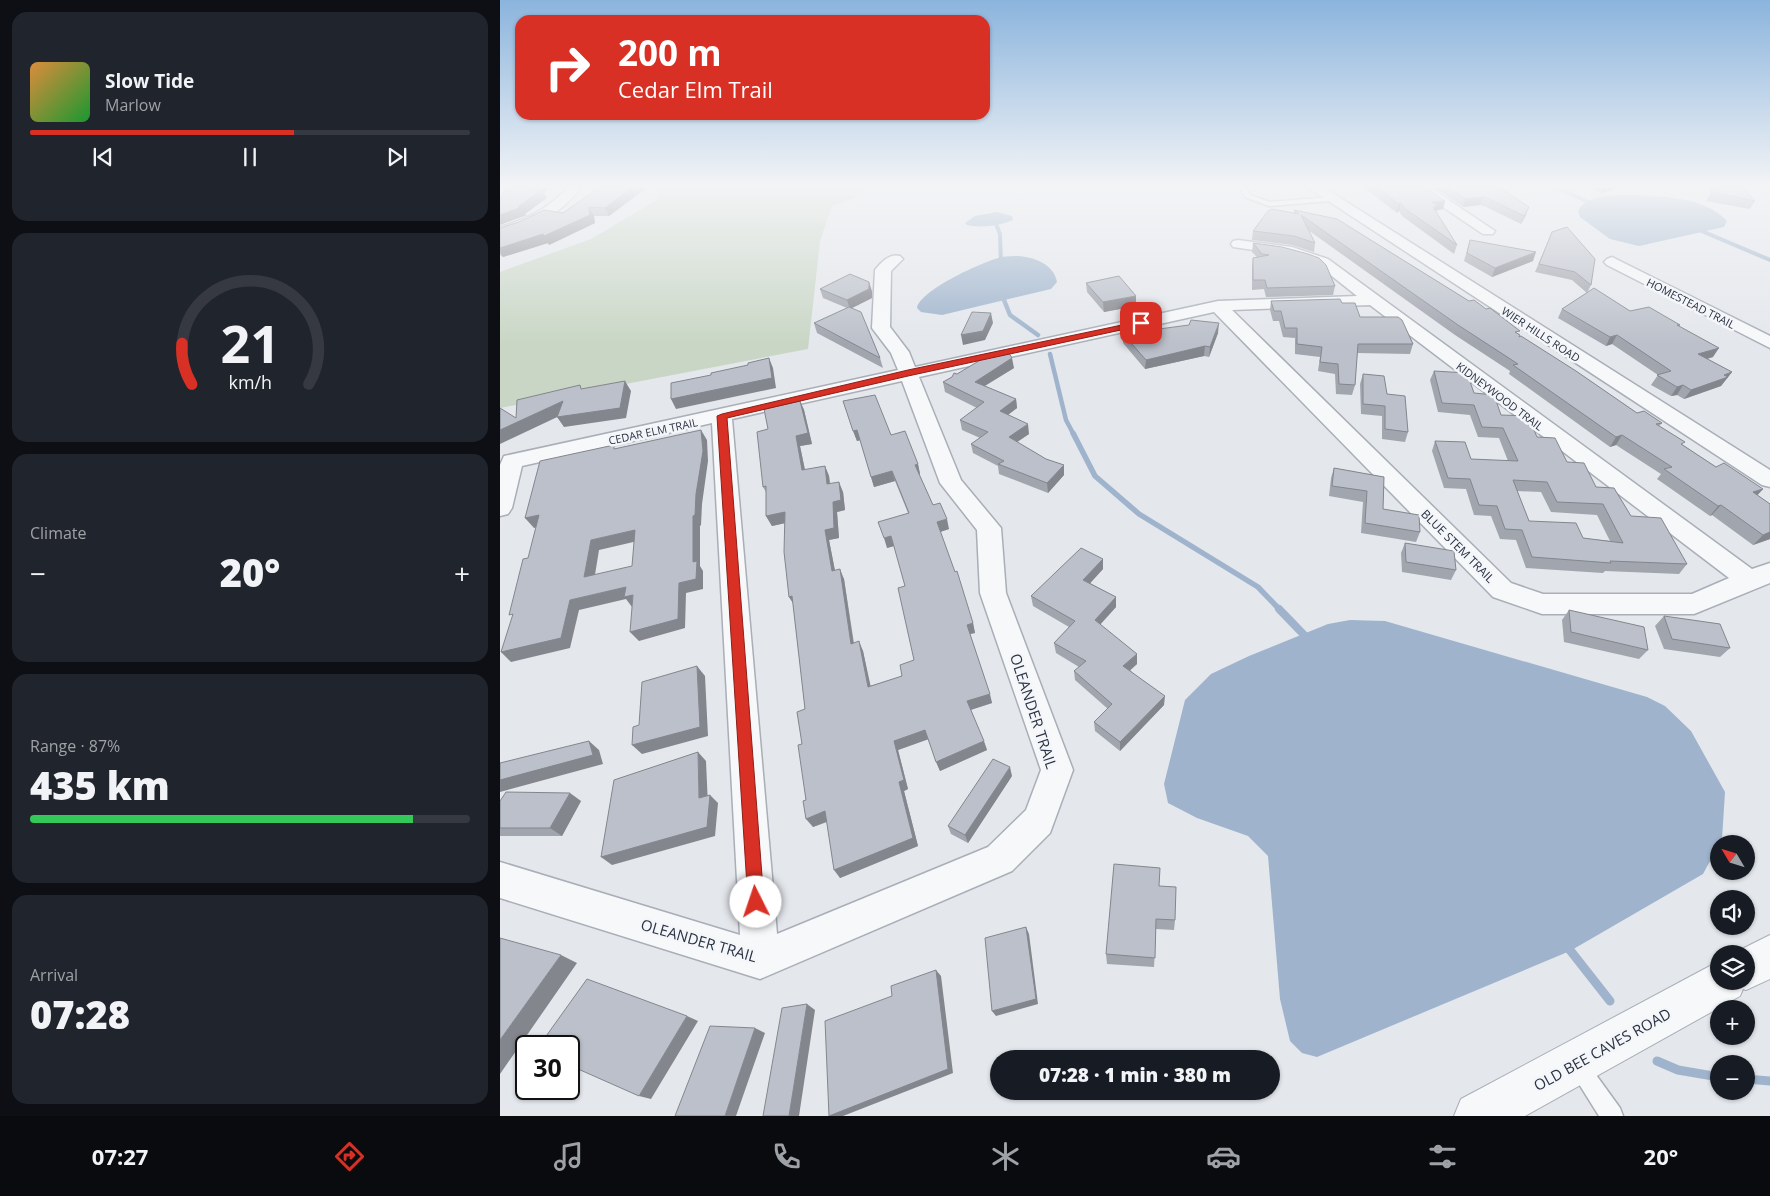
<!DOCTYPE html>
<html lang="en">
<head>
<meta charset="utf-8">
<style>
	body { margin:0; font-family:"Open Sans",sans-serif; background:#20242c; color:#f1f3f6; height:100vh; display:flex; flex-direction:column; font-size:19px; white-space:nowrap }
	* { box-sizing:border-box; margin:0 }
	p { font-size:16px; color:#9ea1a6 }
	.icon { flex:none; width:28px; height:28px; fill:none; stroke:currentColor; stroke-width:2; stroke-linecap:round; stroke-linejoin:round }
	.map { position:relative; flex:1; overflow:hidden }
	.side { display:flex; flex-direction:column; gap:12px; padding:12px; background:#0d0f14; width:500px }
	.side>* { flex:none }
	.top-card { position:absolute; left:15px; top:15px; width:475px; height:105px; border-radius:15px; box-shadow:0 1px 4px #0004; background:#d93025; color:#fff; overflow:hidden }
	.needle { width:32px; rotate:308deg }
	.tools { position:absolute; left:1210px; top:835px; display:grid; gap:10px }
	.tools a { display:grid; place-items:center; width:45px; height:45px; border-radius:50%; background:#171b24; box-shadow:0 1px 4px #0004; font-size:25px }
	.speed { position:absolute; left:15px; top:1035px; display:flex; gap:10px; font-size:25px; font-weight:700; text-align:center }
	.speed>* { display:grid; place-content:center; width:65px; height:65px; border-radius:50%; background:#171b24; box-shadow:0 1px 4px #0004; line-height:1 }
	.speed .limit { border:2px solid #111; border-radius:8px; background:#fff; color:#111 }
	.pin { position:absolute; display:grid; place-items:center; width:42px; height:42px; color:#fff; margin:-21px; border-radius:10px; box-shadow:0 2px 8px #0006 }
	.me { position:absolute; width:55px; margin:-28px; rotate:356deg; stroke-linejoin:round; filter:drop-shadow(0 0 4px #0008) }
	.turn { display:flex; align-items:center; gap:18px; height:105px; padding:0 20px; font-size:22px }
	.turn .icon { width:65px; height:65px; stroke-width:2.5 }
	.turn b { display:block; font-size:35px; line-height:42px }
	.big { font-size:38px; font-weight:800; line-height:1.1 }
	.side .widget { flex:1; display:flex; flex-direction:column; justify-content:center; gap:8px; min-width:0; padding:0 18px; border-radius:15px; background:#20242c }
	.side .dial { align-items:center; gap:0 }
	.dial svg { height:130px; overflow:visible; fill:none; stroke:#363941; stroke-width:7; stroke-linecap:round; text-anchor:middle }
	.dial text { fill:#f1f3f6; stroke:none }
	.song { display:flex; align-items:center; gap:15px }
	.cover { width:60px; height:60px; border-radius:8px; background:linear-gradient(135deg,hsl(30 70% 55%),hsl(130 70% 35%)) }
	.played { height:5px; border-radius:2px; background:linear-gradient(90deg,#d93025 60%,#363941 60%) }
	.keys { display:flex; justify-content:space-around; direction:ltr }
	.heat { display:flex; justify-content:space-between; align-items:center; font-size:28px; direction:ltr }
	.charge { height:8px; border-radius:4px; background:linear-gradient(90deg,#34c759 87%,#363941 0) }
	.trip { position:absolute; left:490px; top:1050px; width:290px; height:50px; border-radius:25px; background:#171b24; box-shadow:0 1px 4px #0004; font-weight:800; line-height:50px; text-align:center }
	.dock { display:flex; height:80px; justify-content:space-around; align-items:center; background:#090b0e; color:#9ea1a6 }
	.dock .icon { width:35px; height:35px }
	.dock .selected { color:#d93025 }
	.dock b { font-size:22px; color:#f1f3f6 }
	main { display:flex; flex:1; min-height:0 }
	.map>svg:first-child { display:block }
	.green { fill:#c9d6c5 }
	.water { fill:#9fb4cc }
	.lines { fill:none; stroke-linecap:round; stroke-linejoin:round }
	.stream-far4 { stroke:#9fb4cc; stroke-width:4 }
	.stream-far3 { stroke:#9fb4cc; stroke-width:4.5 }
	.stream-far2 { stroke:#9fb4cc; stroke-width:5.5 }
	.stream-far1 { stroke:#9fb4cc; stroke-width:8 }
	.stream { stroke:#9fb4cc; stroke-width:9 }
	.service-casing { stroke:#a9aeb7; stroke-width:3 }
	.minor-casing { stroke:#a9aeb7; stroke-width:3 }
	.tertiary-casing { stroke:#a9aeb7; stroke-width:2 }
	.service { fill:#f7f8fa; fill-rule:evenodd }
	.minor { fill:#f7f8fa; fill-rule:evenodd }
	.tertiary { fill:#f7f8fa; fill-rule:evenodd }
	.wall { fill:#a1a5ae; fill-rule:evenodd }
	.shaded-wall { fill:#83868d }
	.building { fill:#bbc0ca; stroke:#83868d; fill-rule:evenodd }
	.route { fill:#d93025; stroke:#8d1f18 }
	.labels { text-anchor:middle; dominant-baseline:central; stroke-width:5; stroke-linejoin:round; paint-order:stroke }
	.far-street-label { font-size:11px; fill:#2b3445; stroke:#f4f6f9 }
	.street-label { font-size:12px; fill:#2b3445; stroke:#f4f6f9 }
	.near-street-label { font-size:15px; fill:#2b3445; stroke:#f4f6f9 }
</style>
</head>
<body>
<main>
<section class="side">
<div class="widget">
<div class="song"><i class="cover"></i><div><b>Slow Tide</b><p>Marlow</p></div></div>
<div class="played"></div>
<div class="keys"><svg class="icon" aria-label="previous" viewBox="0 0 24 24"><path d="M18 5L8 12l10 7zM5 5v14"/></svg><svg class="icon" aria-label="pause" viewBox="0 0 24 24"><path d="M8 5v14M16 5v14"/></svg><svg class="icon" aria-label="next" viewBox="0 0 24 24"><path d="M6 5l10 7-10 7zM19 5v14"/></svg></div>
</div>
<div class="widget dial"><svg viewBox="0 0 100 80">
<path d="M14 69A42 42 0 1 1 86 69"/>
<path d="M14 69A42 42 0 0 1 8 44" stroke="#d93025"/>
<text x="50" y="56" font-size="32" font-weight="700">21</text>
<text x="50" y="72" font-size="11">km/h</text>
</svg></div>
<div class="widget"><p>Climate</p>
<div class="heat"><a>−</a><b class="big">20°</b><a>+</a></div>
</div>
<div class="widget"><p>Range · 87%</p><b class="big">435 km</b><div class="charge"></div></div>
<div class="widget"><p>Arrival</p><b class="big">07:28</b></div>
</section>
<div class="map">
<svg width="1270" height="1116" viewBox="0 0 1270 1116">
	<rect width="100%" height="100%" fill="#e4e7ec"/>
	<path class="green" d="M163 187H372L352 199 332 206 320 241 308 349 0 408V272L91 239 155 201Z"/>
	<path class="water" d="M1135 195C1166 197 1205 197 1227 221L1224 227 1139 246 1110 239 1080 217 1078 211C1086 194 1118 195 1135 195Z
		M497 212 512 216 513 220C500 226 481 228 467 225L465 223 475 216Z
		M518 256C534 257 554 264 557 282L551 289 442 315 421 312 417 308C420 290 484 261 502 257 507 256 513 256 518 256Z
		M850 620 885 621 1147 697 1165 706 1191 731 1225 792 1222 839 1203 874 1070 951 817 1057 802 1053 790 1041 780 999 768 856 748 836 697 818 668 803 664 784 685 700 711 674 749 656 828 624Z"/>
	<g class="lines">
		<path class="stream-far4" d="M1055 187 1093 204
			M496 224 500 234 501 264
			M1197 229 1270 260
			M502 294V297"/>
		<path class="stream-far3" d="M502 295 510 315 538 335
			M550 354 566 420 574 435"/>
		<path class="stream-far2" d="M573 433 595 476 639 514 758 587 780 610"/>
		<path class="stream-far1" d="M779 609 808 639"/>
		<path class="stream" d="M1066 945 1110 1001
			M1157 1061 1178 1070 1219 1077
			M1246 1079 1270 1081"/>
		<g class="service-casing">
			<path id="service" d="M740 187H746L750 195 770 202 830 197 833 199 830 201 769 206 745 197Z
				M1079 1058 1086 1061 1120 1108 1123 1116H1099L1069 1068 1072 1061Z"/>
		</g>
		<g class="minor-casing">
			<path id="minor" d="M68 187H81C61 215 32 228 0 236V227C26 220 50 208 68 187Z
				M807 187H823L1270 470V487L1262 485Z
				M913 187H929L995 231 993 234H983Z
				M738 240 792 247 828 259 1252 569 1270 563V583L1194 614H1042L993 597 714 312 419 377 461 480 501 528 506 593 573 770 550 833 512 871 260 979 0 898V862L240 935 212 423 22 466 12 508 8 514 0 516V465L4 456 398 370 391 353 372 328 375 270C381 262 390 253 400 256L403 259 391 271 390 327 409 352 415 367 718 301 857 296 818 265 807 261 781 254 733 247 731 244 733 241ZM870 305 1229 578 1192 594H1043L1011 583 732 310ZM402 381 440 483 477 530 480 593 541 770 526 810 488 847 277 934 232 419Z
				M1112 257 1270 336V348L1107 265 1104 262 1107 259Z"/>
		</g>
		<g class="tertiary-casing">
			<path id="tertiary" d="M1270 935V979L1246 990 1243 989 1240 996 1025 1116H954L961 1099 1210 966 1219 962V981H1246V954H1232Z"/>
		</g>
		<use href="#service" class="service"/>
		<use href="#minor" class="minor"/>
		<use href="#tertiary" class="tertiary"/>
	</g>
	<path class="wall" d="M100 187H145V189L109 216H94L95 223 49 245 48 243 3 257 0 255V228L63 213Z
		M863 187H925L945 201 943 209 937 210 936 212 957 245 954 254 902 216 899 211 897 213Z
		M933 187H999L1026 215 1021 224 986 207 980 205 963 207Z
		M1088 187H1121L1101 193Z
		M1207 187H1242L1255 201 1250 209 1206 201 1211 192Z
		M794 210 1019 334V337L1137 413 1162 423 1159 426 1183 445 1216 467 1263 489 1257 495 1270 504V539L1253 545 1212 515 1210 516 1157 479 1161 474 1116 445 1110 447 1009 374 1010 371 955 335 808 230 815 243 814 252 792 245 752 240 753 231 794 213Z
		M1052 232 1091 285 1087 293 1130 311 1180 325 1179 326 1213 357 1207 359 1232 372 1221 386 1184 399 1177 395 1171 396 1151 385 1158 375 1112 344 1106 346 1058 318 1062 309 1087 293 1072 280 1035 272Z
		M970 240 1033 261 992 277 964 261Z
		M753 243 835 286 833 295 766 297 764 289 752 290V267L753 258 757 257 752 252Z
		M586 283 636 306 604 312 587 292Z
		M320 289 372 291V298L352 308 380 358 383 368 317 333 314 323 347 308 323 298Z
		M771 301 842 303 860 317 913 344 910 354 857 353 855 385 852 395 836 394 835 374 818 371 820 357 795 354V338L783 337 779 321H773L770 310Z
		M659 329 718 333 709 357 704 356 645 369 623 343V334Z
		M514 368 485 386 516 399 517 408 508 415 529 434 517 442 546 459 564 465V475L548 493 499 474 498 466 473 453 471 444 480 438 462 430 460 420 477 408 445 392 443 382 457 374Z
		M934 371 974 393 1001 415 1037 437 1187 564 1179 574 1105 571 1103 573 1026 568 1016 540 1000 539 991 516 974 515 966 489 944 488 932 451 935 441 971 459 1008 461 999 438 978 437 970 415 938 412 930 380ZM1017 491 1041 492 1051 512 1097 515 1110 541 1083 538 1029 521Z
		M863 374 887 394 908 432 905 442 882 439V416L861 414 860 384Z
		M300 401 304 410 312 444 300 446 305 470 325 466 329 476 330 484 343 492 345 510 337 512 339 538 329 540 335 571 344 579 354 643 363 651 370 686 402 676 414 660 405 586 394 546 387 548 408 513 395 481 374 487 360 440 357 441 343 401 391 435 418 464 420 474 419 475 433 505 449 529 440 532 473 623 475 633 470 634 492 703 471 710 487 750 440 771 428 739 398 750 408 789 404 791 418 846 340 878 327 822 313 827 306 800 302 744 305 709 293 603 289 597 285 523 272 526 266 516V492L263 487 268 429Z
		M834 468 884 477 883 509 920 532 916 542 861 533 863 502 829 496 831 478Z
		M905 543 956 570 951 580 902 572 901 553Z
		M603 559V569L590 583 616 597V607L600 625 637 654V664L630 670 664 705 620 751 595 731 594 722 608 709 575 680 574 671 579 667 556 653 554 643 569 627 533 606 531 596Z
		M1069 610 1148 650 1139 659 1064 642 1062 620Z
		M1164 616 1230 648 1220 657 1164 649 1155 626Z
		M512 776 468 843 451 834 448 826Z
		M0 801H81L62 836H0Z
		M659 886 675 920 674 930 656 929 654 967 607 964 606 954Z"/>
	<path class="shaded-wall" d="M35 187H51L44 193 47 198 25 214 27 215 0 225V215Z
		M132 187H145V189L109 216 105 208Z
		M1103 187H1121L1101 193Z
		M983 197 980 205 963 207 965 199Z
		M945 201 943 209 937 210 935 215 932 202Z
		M901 203 899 211 897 213 899 204Z
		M89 207 94 216 95 223 49 245 48 243 3 257 0 252V248Z
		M1029 207 1026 215 1021 224 1024 216Z
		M1036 252 1033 261 992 277 995 268Z
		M369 282 372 291V298L350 309 347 300Z
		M636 296V306L604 312 603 302Z
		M491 313 493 323 485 340 463 345 461 335Z
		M719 323 718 333 709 357 710 347Z
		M1117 335 1112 344 1106 346 1110 337Z
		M705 346 704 356 645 369 646 360Z
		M1219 348 1213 357 1192 363 1198 354Z
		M269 358 273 368 276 388 176 409 171 399Z
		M512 358 514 368 476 391 475 382Z
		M1232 372 1221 386 1184 399 1191 390Z
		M125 381 131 391 126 418 64 427 57 417Z
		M1183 385 1177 395 1171 396 1177 387Z
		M516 399 517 408 501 420 500 411Z
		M63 401 70 411 0 444V430Z
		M300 401 304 410 312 444 300 446 307 480 302 470 296 436Z
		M528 424 529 434 511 446 509 437Z
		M201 430 207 440 208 461 202 504 201 525 200 526V566L203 571V589L186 593 185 628 139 641 130 632 179 583 193 562V516Z
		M357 430 361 440 357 441 353 431Z
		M1122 435 1116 445 1110 447 1116 437Z
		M418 464 420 474 418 475 415 465Z
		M564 465V475L548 493 547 483Z
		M325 466 329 476 331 494 327 484Z
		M392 471 395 481 374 487 371 477Z
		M339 482 343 492 345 510 337 512 339 538 329 540 337 581 332 571 325 530Z
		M1263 489 1254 499 1253 492Z
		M1221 505 1212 515 1210 516 1218 506Z
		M285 512 290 522 272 526 266 516Z
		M39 515 47 525 34 528 25 518Z
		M447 519 449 529 440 532 437 522Z
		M135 530 142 540 99 550 93 587 84 577 91 540Z
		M1270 532V539L1253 545 1263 535Z
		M391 536 394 546 387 548 384 538Z
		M603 559V569L584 590 583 580Z
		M340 569 344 579 355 654 351 644Z
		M126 587 133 595 132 607 126 599 79 610 70 648 11 662 1 652 70 600Z
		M292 596 295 606 289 597Z
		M616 597V607L595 630V620Z
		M473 623 475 633 470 634 467 625Z
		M359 641 363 651 373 697 368 687Z
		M637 654V664L624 676 623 666Z
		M197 666 205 676 208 736 142 754 132 745Z
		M490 694 492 703 470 710 467 701Z
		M665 696 664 705 620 751V742Z
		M425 730 429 739 398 750 408 789 404 791 418 846 340 878 334 870 399 782 394 741Z
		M89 741 99 750 103 764 0 792V780Z
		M484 741 487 750 440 771 436 762Z
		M198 752 206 761 208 806 199 798Z
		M510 767 512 776 468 843 465 835Z
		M70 793 81 801 62 836 50 828Z
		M210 795 218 803 215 836 112 865 101 857Z
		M325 811 331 820 313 827 306 819Z
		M526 927 529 934 538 1004 496 1016 492 1011Z
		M61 955 77 963 0 1074V1040Z
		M436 970 441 976 453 1073 343 1116H329Z
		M307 1004 315 1010 299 1116H289Z
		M187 1016 198 1021 151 1099 139 1096Z
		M255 1028 265 1033 236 1116H225Z"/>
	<path class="building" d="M8 187H35L33 190 42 189 18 207H22L0 215V197Z
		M100 187H132L105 208 89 207 90 215 44 236 43 234 0 248V228L19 222 44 210 63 213Z
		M876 187H925L945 201 932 202 938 206 933 207 957 245 904 208 901 203 899 204Z
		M948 187H999L1029 207 1024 216 989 199 983 197 965 199Z
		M1216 187H1242L1255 201 1211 192Z
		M772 209 799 214 794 210 837 219 969 301 974 300 986 309 990 308 1020 331 1015 332 1020 335 1019 337 1021 336 1076 371 1137 413 1144 411 1162 423 1156 424 1185 442 1181 444 1216 467 1224 463 1263 489 1253 492 1270 504V532L1263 535 1221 505 1218 506 1164 469 1172 467 1122 435 1116 437 1013 365 1018 364 958 325 801 215 815 243 794 236 753 231 768 211Z
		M1067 227 1095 259 1091 285 1075 272 1039 264 1052 232Z
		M970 240 1036 252 995 268 967 253Z
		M753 243 782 247 808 254 819 258 826 265 835 286 767 288 765 280H753V258L769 255 762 254Z
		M350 274 369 282V289L347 300 320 289Z
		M619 276 636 296 603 302 586 283Z
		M1094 288 1130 311 1149 307 1180 325H1177L1219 348 1198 354 1232 372 1224 375 1228 377 1191 390 1183 385 1177 387 1157 375 1171 371 1117 335 1110 337 1062 309Z
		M840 299 842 303H855L860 317H898L902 320 913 344H858L855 385 839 384 838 364 820 362 822 347 797 344V328H785L781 311H774L771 301Z
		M349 307 361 312 380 358 314 323Z
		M472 312 491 313 483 331 461 335Z
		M691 320 719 323 710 347 705 346 646 360 623 334 657 327 659 329 689 325Z
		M507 350 512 358 475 382 516 399 500 411 528 424 509 437 546 459 564 465 547 483 498 464 504 461 471 444 488 432 460 420 484 402 443 382 452 377 454 373 457 374 492 353Z
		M269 358 272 378 171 399V383L211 375V373L248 365V363Z
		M934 371 967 373 974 393 994 395 1001 415 1028 416 1037 437 1055 438 1067 462 1084 463 1096 487 1114 488 1131 516 1161 518 1187 564 1110 561 1111 563 1032 557 1022 530 1005 529 997 506 979 505 970 479 948 478 935 441 965 442 971 459 1018 461 1003 428 982 427 974 405 942 403ZM1013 480 1047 482 1057 502 1103 504 1123 543 1083 538 1076 523 1029 521Z
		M863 374 884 376 887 394 905 396 908 432 885 429V406L863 404Z
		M125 381 120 408 57 417 63 401 0 430V408L16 418 17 400 80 385 81 389Z
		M375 395 391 435 405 431 418 464 415 465 433 505 440 503 447 519 437 522 455 572 457 571 473 623 467 625 490 694 467 701 484 741 436 762 425 730 394 741 404 780 399 782 413 838 334 870 325 811 306 819 303 801 306 800 298 745 302 744 297 712 305 709 292 596 289 597 284 552 285 512 266 516V486L263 487 257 432 268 429 264 409 300 401 308 433 296 436 302 470 325 466 327 484 339 482 341 500 333 502 334 528 325 530 332 571 340 569 351 644 359 641 368 687 402 676 400 665 414 660 398 588 405 586 391 536 384 538 378 522 409 513 392 471 371 477 357 430 353 431 343 401Z
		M201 430 203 451 196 494 195 515 193 516V562L197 561 196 579 179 583 178 619 130 632 133 595 124 597 126 587 70 600 61 638 1 652 13 614 9 615 23 559 28 558 39 515 25 518 40 461 114 445V449ZM135 530 132 566 84 577 91 540Z
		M834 468 884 477 883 509 919 515 920 532 865 523 867 491 832 486Z
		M905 543 954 551 956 570 906 562Z
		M581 548 603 559 583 580 616 597 595 620 637 654 623 666 665 696 620 742 594 722 612 704 574 671 586 661 554 643 575 621 531 596Z
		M1069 610 1144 627 1148 650 1071 632Z
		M1164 616 1220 624 1230 648 1172 639Z
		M197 666 200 727 132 745 133 727 139 725 142 682Z
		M89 741 93 755 0 780V763Z
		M198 752 199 798 210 795 207 827 101 857 114 780Z
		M493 759 510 767 465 835 448 826Z
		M6 792 70 793 50 828H0V801Z
		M614 864 660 868 659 886 676 887 675 920 656 919 655 958 606 954Z
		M526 927 536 999 492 1011 485 938Z
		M0 938 61 955 0 1040Z
		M436 970 448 1069 329 1116 325 1021 392 996 391 986Z
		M87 979 187 1016 139 1096 69 1065V1046H39Z
		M307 1004 289 1116H263L282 1008Z
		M210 1026 255 1028 225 1116H175Z"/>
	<linearGradient id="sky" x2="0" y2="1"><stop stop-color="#8bb4dd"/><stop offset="0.54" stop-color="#f3f4f6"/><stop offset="1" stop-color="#f3f4f6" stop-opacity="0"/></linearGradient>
	<rect width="1270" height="344" fill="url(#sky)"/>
	<path class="route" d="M641 321 645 323 644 325 408 376 227 418 264 902 262 908 256 910 250 908 248 902 217 416 222 414 408 370Z"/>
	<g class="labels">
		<g class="far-street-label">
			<text transform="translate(1191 303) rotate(27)">HOMESTEAD TRAIL</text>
			<text transform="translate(1041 334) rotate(33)">WIER HILLS ROAD</text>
			<text transform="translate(1000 396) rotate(37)">KIDNEYWOOD TRAIL</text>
			<text transform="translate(153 431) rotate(-12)">CEDAR ELM TRAIL</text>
		</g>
		<g class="street-label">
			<text transform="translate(958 546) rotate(45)">BLUE STEM TRAIL</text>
		</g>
		<g class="near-street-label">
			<text transform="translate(534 711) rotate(72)">OLEANDER TRAIL</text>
			<text transform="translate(199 940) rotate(16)">OLEANDER TRAIL</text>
			<text transform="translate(1102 1049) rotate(-29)">OLD BEE CAVES ROAD</text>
		</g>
	</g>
</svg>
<div class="tools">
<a><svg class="needle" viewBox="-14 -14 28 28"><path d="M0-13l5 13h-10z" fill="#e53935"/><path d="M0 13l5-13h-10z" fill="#9ea1a6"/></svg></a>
<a><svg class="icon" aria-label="sound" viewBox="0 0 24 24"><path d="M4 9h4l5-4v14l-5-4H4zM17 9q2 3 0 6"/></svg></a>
<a><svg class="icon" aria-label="layers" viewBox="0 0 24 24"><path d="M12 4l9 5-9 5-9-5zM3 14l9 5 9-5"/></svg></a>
<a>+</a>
<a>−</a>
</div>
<div class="speed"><div class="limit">30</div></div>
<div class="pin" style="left:641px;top:323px;background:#d93025"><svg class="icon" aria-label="arrive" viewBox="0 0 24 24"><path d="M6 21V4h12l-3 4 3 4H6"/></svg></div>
<svg class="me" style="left:256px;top:902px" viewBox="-20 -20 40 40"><circle r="19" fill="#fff"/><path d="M0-13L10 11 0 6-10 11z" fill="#d93025"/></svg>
<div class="trip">07:28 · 1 min · 380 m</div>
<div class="top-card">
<div class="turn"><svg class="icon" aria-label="right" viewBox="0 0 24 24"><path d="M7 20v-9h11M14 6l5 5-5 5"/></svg><div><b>200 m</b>Cedar Elm Trail</div></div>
</div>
</div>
</main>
<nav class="dock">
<b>07:27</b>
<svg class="icon selected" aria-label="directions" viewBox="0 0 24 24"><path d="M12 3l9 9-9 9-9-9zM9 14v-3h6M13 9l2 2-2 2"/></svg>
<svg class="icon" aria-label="music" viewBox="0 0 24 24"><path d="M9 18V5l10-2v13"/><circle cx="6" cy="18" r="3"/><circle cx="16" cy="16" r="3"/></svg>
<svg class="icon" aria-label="phone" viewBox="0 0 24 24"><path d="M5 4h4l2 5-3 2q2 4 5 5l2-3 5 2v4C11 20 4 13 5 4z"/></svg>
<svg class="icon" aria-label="climate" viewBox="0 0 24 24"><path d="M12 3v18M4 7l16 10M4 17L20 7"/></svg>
<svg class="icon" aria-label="car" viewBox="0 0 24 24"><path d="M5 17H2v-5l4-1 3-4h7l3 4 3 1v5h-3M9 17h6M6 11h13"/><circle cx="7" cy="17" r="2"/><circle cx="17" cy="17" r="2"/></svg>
<svg class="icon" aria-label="filters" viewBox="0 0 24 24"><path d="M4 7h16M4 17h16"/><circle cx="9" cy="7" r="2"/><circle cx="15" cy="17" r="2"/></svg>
<b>20°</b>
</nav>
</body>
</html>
